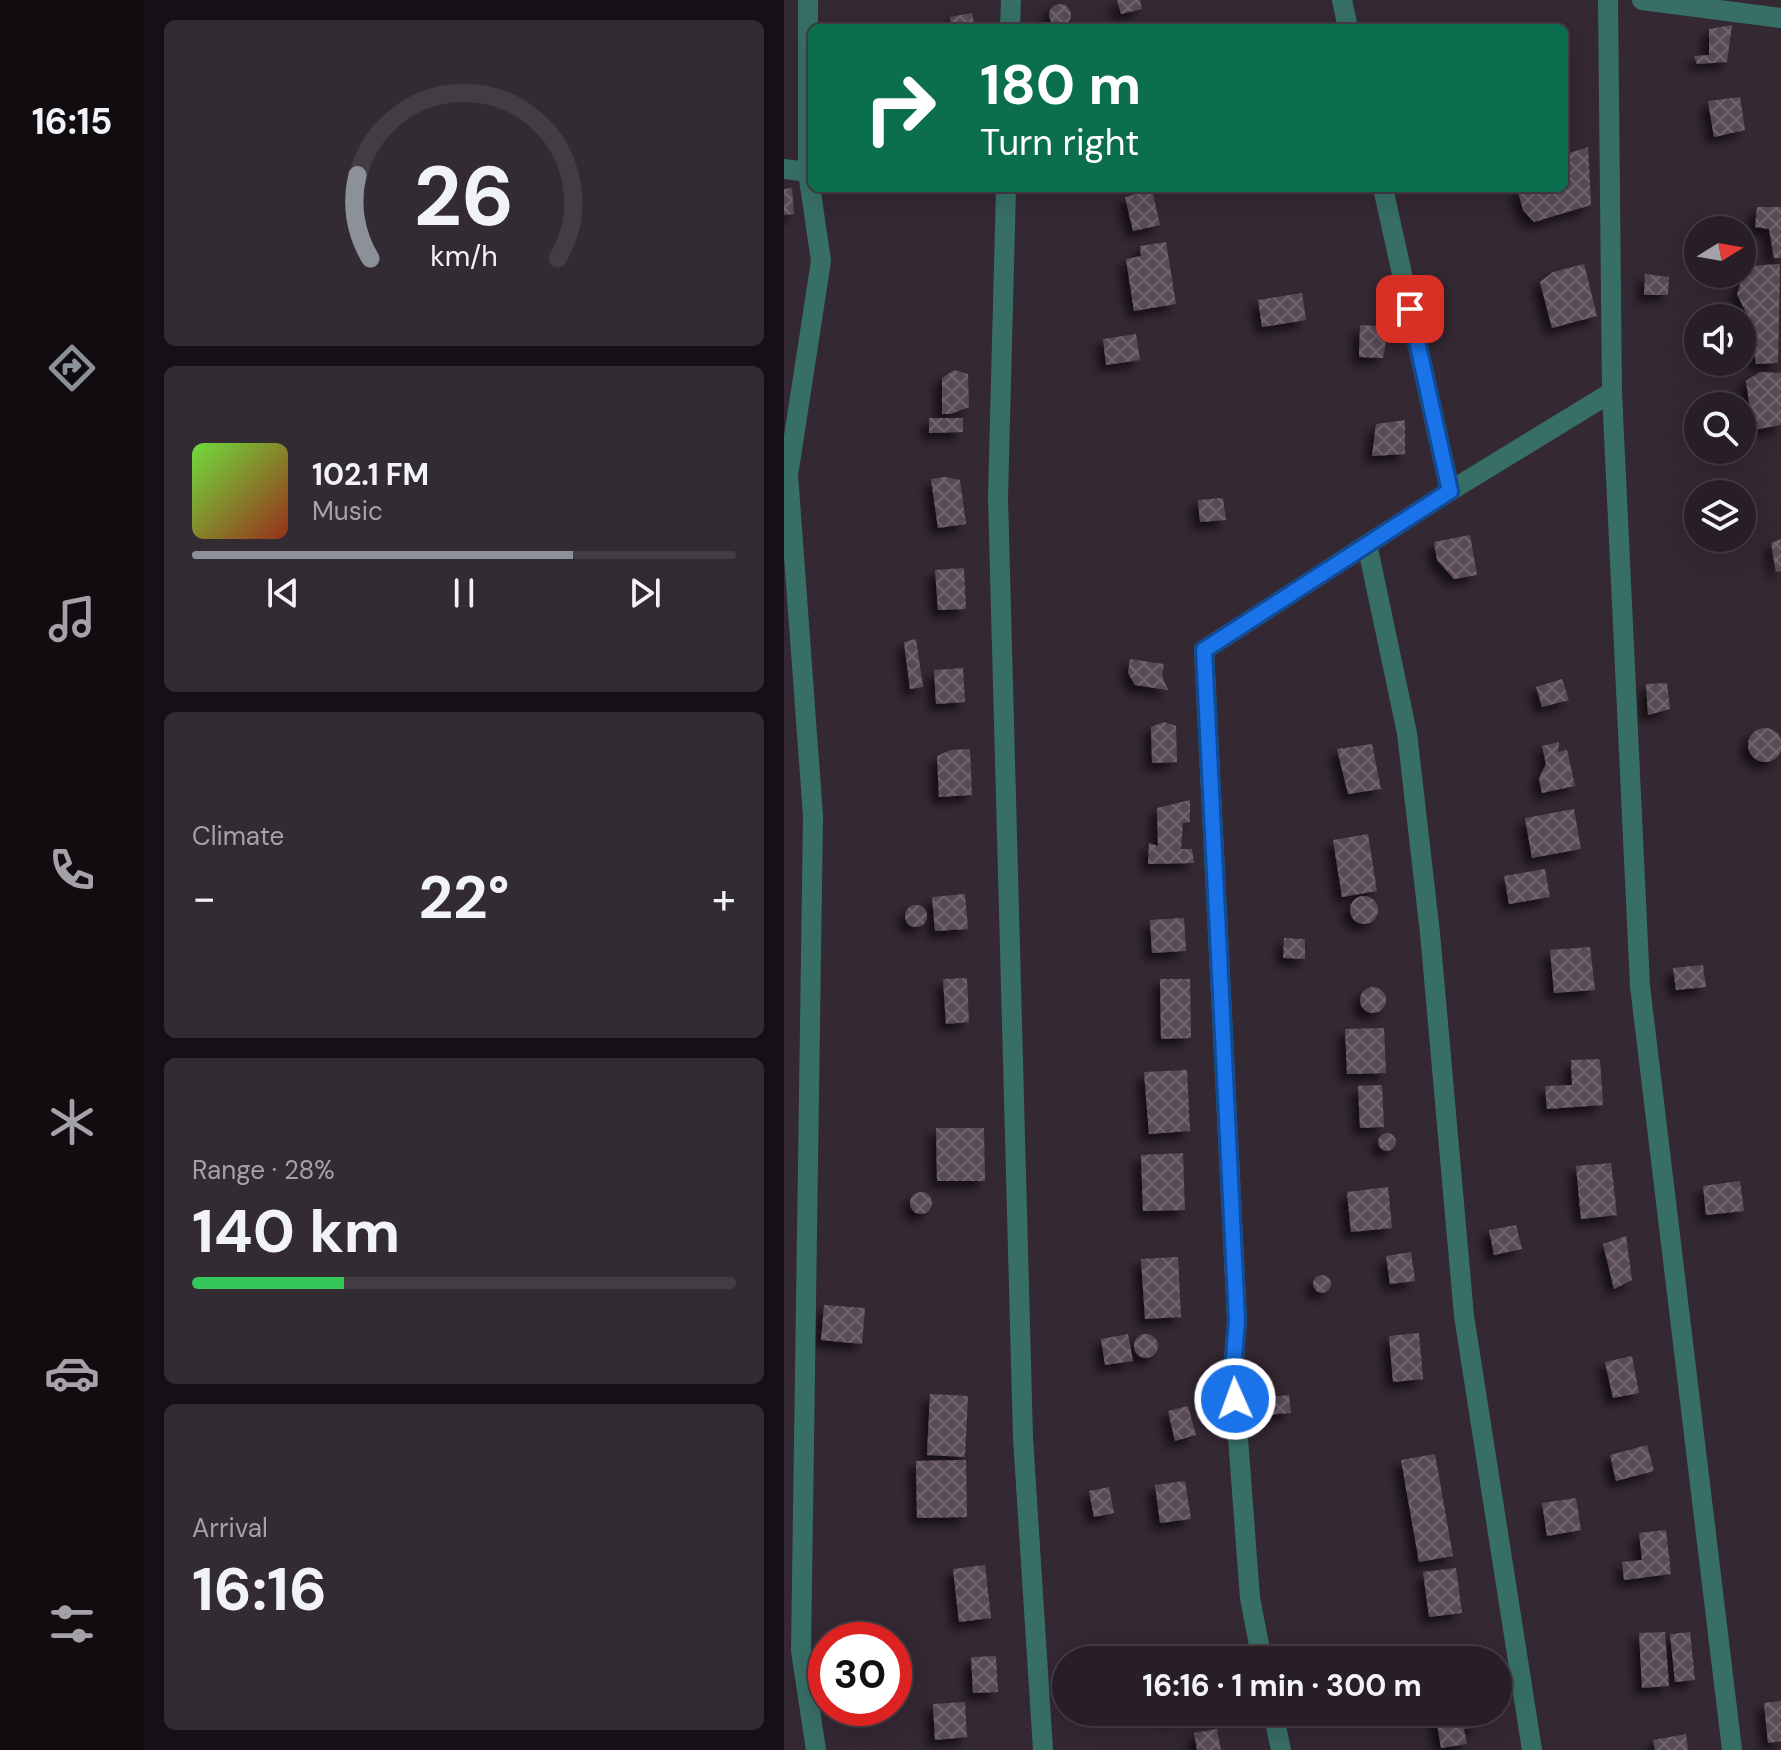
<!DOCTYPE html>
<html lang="en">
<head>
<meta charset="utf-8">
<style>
	body { margin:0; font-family:"DM Sans",sans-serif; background:#332b32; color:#f1f3f6; height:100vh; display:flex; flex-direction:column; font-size:30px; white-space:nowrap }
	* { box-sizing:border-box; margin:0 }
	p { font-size:26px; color:#a4a2a7 }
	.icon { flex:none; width:44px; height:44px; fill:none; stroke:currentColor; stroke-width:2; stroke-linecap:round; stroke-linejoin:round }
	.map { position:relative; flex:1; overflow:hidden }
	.side { display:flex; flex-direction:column; gap:20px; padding:20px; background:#151015; width:640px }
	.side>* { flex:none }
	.top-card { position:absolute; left:24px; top:24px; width:760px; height:168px; border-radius:12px; box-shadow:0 8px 32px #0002,0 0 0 2px #433c43; background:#0b6e4f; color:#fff; overflow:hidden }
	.needle { width:52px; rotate:79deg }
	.tools { position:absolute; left:900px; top:216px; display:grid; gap:16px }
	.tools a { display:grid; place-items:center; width:72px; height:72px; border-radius:50%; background:#271e26; box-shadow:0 8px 32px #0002,0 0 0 2px #433c43; font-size:40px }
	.speed { position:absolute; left:24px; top:1622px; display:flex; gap:16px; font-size:40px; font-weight:700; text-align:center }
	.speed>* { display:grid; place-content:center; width:104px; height:104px; border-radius:50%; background:#271e26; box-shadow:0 8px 32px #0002,0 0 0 2px #433c43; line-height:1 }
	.speed .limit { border:12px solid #d22; background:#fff; color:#111 }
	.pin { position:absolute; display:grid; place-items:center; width:68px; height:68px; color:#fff; margin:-34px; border-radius:16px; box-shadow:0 4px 12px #0006 }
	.me { position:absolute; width:88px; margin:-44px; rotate:358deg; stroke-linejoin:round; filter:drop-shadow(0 0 6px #0008) }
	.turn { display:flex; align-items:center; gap:28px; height:168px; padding:0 40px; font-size:36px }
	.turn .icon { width:104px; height:104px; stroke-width:2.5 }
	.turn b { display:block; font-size:56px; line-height:68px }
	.big { font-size:60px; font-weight:700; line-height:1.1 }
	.side .card { flex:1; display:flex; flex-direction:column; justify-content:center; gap:12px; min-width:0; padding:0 28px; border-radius:12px; background:#332b32 }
	.side .dial { align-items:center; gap:0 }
	.dial svg { height:208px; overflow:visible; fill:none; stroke:#433c43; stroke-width:7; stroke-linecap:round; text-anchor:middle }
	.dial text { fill:#f1f3f6; stroke:none }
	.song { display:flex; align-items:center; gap:24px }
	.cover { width:96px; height:96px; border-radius:12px; background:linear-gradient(135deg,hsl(100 70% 55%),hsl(10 70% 35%)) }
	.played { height:8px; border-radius:4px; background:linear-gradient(90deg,#8c9099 70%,#433c43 70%) }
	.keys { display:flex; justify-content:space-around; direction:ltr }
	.heat { display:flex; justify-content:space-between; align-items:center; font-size:44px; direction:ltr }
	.charge { height:12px; border-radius:6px; background:linear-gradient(90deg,#34c759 28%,#433c43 0) }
	.trip { position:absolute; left:268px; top:1646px; width:460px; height:80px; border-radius:40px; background:#271e26; box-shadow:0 8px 32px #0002,0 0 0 2px #433c43; font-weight:700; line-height:80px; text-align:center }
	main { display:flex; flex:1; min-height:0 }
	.menu { display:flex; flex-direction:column; width:144px; justify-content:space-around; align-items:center; background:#100c0f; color:#a4a2a7 }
	.menu .icon { width:56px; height:56px }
	.menu .current { color:#8c9099 }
	.menu b { font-size:36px; color:#f1f3f6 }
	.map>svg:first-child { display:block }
	.building { fill:url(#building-cross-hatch); filter:url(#shadow) }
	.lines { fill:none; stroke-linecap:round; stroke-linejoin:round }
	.minor { stroke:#376f66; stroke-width:20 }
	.route-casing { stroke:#114b97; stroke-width:20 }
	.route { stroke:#1a73e8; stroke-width:14 }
</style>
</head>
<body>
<main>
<nav class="menu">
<b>16:15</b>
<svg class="icon current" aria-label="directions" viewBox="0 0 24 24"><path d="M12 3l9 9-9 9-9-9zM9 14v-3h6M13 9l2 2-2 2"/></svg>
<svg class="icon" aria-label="music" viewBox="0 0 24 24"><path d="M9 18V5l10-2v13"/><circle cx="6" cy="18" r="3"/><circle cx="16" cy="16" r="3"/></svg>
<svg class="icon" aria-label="phone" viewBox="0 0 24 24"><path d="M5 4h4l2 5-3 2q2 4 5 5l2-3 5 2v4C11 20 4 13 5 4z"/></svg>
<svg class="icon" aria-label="climate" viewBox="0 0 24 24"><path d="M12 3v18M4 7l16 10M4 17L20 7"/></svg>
<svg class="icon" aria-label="car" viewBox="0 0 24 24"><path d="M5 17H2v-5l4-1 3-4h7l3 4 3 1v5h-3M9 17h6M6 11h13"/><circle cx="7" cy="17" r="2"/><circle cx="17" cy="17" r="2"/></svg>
<svg class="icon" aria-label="filters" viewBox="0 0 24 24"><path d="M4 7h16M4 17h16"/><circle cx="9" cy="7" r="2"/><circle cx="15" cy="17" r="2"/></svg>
</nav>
<section class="side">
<div class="card dial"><svg viewBox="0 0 100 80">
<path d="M14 69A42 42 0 1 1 86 69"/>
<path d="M14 69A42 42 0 0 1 9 37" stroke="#8c9099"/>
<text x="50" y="56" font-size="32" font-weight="700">26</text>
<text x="50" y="72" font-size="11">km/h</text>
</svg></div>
<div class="card">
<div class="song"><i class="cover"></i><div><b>102.1 FM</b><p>Music</p></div></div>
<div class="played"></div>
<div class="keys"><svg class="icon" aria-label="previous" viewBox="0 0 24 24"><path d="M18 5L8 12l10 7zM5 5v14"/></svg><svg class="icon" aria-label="pause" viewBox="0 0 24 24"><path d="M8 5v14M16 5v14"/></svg><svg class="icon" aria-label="next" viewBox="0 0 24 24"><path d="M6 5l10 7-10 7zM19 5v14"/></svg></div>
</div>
<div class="card"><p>Climate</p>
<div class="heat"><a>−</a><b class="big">22°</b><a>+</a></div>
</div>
<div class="card"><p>Range · 28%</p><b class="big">140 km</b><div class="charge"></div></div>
<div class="card"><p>Arrival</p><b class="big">16:16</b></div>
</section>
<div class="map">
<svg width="997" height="1750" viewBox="0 0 997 1750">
	<defs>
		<pattern id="building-cross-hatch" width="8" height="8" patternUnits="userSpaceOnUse" patternTransform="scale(2)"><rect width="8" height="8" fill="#594c57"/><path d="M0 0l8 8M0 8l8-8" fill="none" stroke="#71666f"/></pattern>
		<filter id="shadow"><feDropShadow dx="-7" dy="7" stdDeviation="4" flood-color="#0009"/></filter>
	</defs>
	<rect width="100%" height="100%" fill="#342832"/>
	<path class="building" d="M333 0H356L358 9 337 14Z
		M265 15a11 11 0 1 1 22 0a11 11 0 1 1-22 0Z
		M188 13 191 28H168L166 17Z
		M948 25 943 62 913 64 910 56 925 55V29Z
		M956 97 961 130 930 137 924 101Z
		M804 147 807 205 750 222 739 210 733 188H780V155Z
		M8 188 10 214 0 215V189Z
		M368 190 376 225 349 231 341 197Z
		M973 207H997V258H990L985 229 971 227Z
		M382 242 392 304 350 311 342 259 357 256 356 246Z
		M800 264 813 316 768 328 756 282 769 272Z
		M996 264 994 363 972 364 966 321 953 294 962 266Z
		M861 274 885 277 884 295H860Z
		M518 293 522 320 478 327 474 300Z
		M576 325 605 327 599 358 575 357Z
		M352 334 356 360 322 365 319 339Z
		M170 370 184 374 185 407 167 414H158V378Z
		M976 372 997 373V425L969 430 962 381Z
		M145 418H179V432L145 433Z
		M621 420V454L588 456 592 424Z
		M161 477 176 480 182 524 154 528 147 479Z
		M439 498 442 520 416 522 414 500Z
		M686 535 693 575 670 579 653 560 650 542Z
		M997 539V571L992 572 987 543Z
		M180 568 182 609 154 610 151 570Z
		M132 639 139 687 126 689 120 642Z
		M346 659 380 664 378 676 384 690 351 685 344 673Z
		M179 668 181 702 152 704 150 670Z
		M778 679 785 700 758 707 752 687Z
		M883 683 886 709 864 715 862 684Z
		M380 722 392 726 393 762 368 763 367 727Z
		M964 745a17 17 0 1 1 34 0a17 17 0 1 1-34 0Z
		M775 742 774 752 783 750 791 786 758 793 755 778 762 764 758 746Z
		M588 744 597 789 564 794 553 749Z
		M186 749 188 795 155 797 153 756 167 750Z
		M406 800V822L399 823 397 849H408L410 863 364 864 365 843 374 846 373 808Z
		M790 809 797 849 748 858 741 818Z
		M584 834 593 891 558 897 549 840Z
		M761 869 766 897 725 904 720 876Z
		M181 894 184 929 151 931 148 897Z
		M566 910a14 14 0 1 1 28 0a14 14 0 1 1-28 0Z
		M121 916a11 11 0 1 1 22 0a11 11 0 1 1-22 0Z
		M400 918 402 951 368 953 366 920Z
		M500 938 521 939V959L499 958Z
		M806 947 811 990 770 993 766 950Z
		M919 965 922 987 892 990 889 968Z
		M183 978 185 1022 162 1024 159 979Z
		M376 979H406L407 1038 377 1039Z
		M576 1000a13 13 0 1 1 26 0a13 13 0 1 1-26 0Z
		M600 1028 602 1073 563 1074 561 1029Z
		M816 1059 819 1105 763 1109 761 1086 788 1085 787 1060Z
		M403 1070 406 1131 365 1134 360 1072Z
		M598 1085 600 1127 576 1128 574 1086Z
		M152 1128H200L201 1181H153Z
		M594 1142a9 9 0 1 1 18 0a9 9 0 1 1-18 0Z
		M399 1153 401 1210 359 1211 357 1155Z
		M827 1163 833 1215 797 1219 792 1166Z
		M956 1181 960 1211 922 1215 919 1186Z
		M604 1187 608 1228 567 1232 563 1192Z
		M126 1203a11 11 0 1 1 22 0a11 11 0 1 1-22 0Z
		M732 1225 738 1249 710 1255 705 1230Z
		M842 1236 848 1280 830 1289 819 1244Z
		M627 1252 631 1281 606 1284 602 1256Z
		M394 1257 397 1317 361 1319 357 1259Z
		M529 1284a9 9 0 1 1 18 0a9 9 0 1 1-18 0Z
		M40 1305 81 1308 78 1344 37 1340Z
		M635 1333 639 1379 609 1382 605 1336Z
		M350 1346a12 12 0 1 1 24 0a12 12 0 1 1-24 0Z
		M344 1334 349 1361 321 1365 317 1339Z
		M848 1356 855 1393 829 1398 821 1362Z
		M146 1394 184 1396 181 1457 143 1455Z
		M505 1395 507 1413 472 1416 470 1399Z
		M404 1406 412 1435 391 1441 384 1411Z
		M863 1445 870 1471 832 1481 826 1455Z
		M651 1454 669 1556 635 1562 617 1460Z
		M182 1460 183 1517 133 1518 132 1461Z
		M401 1481 407 1519 376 1523 371 1485Z
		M325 1487 330 1513 310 1517 305 1491Z
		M792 1498 797 1530 763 1536 758 1503Z
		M882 1530 887 1574 840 1580 838 1562 858 1560 855 1533Z
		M201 1565 207 1618 175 1622 169 1569Z
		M672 1568 678 1613 645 1617 639 1572Z
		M881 1632 885 1686 858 1688 855 1633Z
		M906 1632 911 1680 891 1682 886 1634Z
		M212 1656 214 1692 189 1693 187 1657Z
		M997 1701V1741L984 1743 980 1703Z
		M181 1702 183 1737 151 1740 149 1704Z
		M375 1712H399L388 1720 380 1718Z
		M407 1712H436V1713L410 1720Z
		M651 1712H690L693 1727 680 1729 683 1744 657 1748Z
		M433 1729 437 1750H413L410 1733Z
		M902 1734 904 1750H871L869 1740Z"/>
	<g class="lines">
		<path class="minor" d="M558 0 564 28
			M824 0 828 392 856 986 948 1750
			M858 0 997 18
			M226 28 227 0
			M0 169 24 172V0
			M222 188 214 497 239 1438 259 1750
			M599 188 666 491
			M0 453 4 474 29 816 17 1651 32 1750
			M5 469 37 261 24 172
			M583 544 623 733 646 933 680 1316 748 1750
			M478 1660 466 1598 449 1371 453 1320 420 650 666 491 828 392
			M489 1712 497 1750"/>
	</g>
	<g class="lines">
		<g class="route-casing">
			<path id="route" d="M451 1399 449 1371 453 1320 420 650 666 491 626 309"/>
		</g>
		<use href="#route" class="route"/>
	</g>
</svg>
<div class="tools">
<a><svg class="needle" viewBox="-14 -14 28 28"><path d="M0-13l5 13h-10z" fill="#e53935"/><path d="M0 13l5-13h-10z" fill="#a4a2a7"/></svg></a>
<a><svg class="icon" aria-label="sound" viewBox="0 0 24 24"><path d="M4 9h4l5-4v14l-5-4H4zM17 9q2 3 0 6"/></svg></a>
<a><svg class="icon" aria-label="search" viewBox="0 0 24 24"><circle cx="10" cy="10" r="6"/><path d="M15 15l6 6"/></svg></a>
<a><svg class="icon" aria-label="layers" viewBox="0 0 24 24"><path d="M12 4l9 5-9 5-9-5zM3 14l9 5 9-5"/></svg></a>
</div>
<div class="speed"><div class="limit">30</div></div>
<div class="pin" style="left:626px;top:309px;background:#d93025"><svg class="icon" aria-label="arrive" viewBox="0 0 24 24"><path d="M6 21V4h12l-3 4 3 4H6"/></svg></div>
<svg class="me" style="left:451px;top:1399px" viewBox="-20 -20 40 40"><circle r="17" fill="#1a73e8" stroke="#fff" stroke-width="3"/><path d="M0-11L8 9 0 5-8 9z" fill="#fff"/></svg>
<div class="trip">16:16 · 1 min · 300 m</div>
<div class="top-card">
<div class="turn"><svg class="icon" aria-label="right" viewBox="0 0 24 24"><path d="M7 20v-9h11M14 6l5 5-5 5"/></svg><div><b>180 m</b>Turn right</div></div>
</div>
</div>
</main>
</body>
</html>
